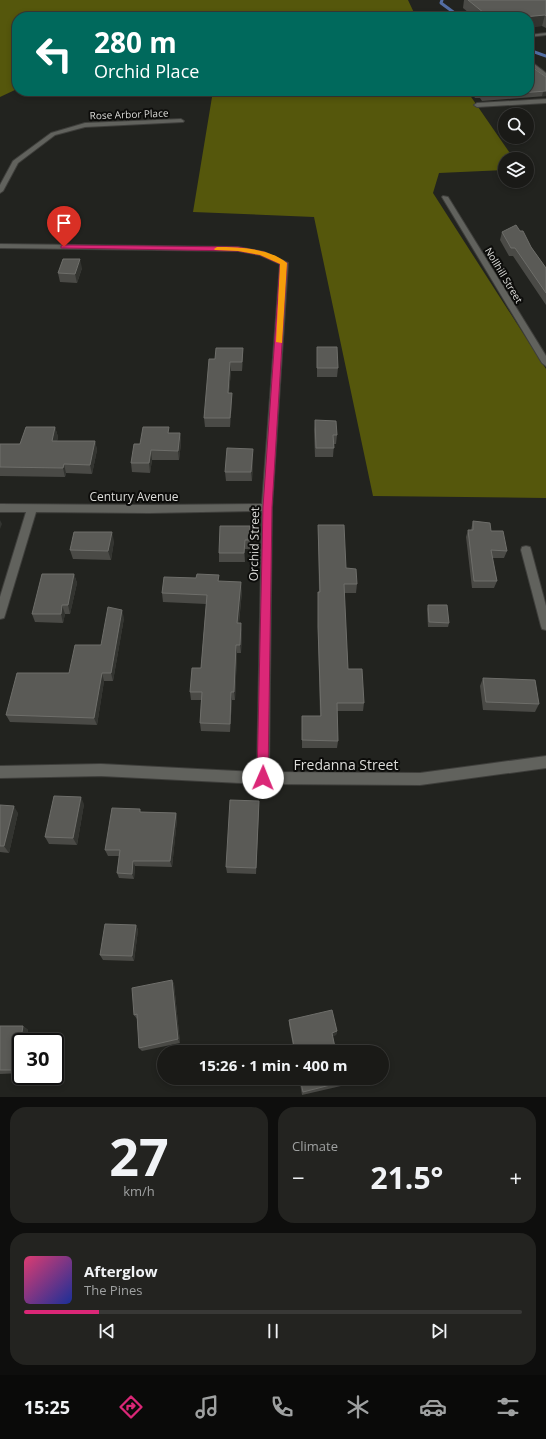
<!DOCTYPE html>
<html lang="en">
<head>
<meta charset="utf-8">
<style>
	body { margin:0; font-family:"Open Sans",sans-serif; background:#232320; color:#f1f3f6; height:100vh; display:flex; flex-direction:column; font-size:15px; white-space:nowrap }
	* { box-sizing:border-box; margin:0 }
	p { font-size:13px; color:#9fa1a1 }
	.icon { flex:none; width:22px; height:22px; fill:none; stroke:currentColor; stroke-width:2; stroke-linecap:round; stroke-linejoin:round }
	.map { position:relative; height:1097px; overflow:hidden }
	.drawer { display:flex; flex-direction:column; gap:10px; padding:10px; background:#0e0e0d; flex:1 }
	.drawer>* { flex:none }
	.hud { position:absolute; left:12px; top:12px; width:522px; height:84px; border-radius:16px; box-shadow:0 2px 6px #0003,0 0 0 1px #383836; background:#00695c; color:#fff; overflow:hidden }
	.buttons { position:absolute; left:498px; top:108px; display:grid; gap:8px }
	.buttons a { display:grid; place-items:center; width:36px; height:36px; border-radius:50%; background:#1a1a17; box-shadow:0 2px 6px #0003,0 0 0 1px #383836; font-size:20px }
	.speed { position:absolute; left:12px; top:1033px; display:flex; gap:8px; font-size:20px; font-weight:700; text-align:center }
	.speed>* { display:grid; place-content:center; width:52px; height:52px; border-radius:50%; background:#1a1a17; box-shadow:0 2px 6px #0003,0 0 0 1px #383836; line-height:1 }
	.speed .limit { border:2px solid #111; border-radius:6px; background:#fff; color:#111 }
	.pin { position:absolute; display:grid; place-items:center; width:34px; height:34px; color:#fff; margin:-41px -17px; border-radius:50% 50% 50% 0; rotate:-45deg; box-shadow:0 0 4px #0007 }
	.pin .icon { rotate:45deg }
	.me { position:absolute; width:44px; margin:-22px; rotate:1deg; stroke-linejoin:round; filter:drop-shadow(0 0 3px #0008) }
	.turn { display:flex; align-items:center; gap:14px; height:84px; padding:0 16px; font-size:18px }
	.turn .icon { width:52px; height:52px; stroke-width:2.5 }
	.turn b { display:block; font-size:28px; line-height:34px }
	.big { font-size:30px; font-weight:700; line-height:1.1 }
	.drawer .widget { flex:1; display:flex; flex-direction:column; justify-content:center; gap:6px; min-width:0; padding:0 14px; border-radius:16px; background:#232320 }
	.drawer .dial { align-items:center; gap:0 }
	.dial b { font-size:52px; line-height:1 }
	.song { display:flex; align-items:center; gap:12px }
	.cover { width:48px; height:48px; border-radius:6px; background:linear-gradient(135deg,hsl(340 70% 55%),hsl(230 70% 35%)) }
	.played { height:4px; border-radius:2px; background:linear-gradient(90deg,#db2777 15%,#383836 15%) }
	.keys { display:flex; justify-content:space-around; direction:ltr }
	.heat { display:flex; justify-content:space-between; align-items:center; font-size:22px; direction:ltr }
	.drawer .tiles { flex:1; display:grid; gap:10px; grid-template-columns:1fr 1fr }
	.widget:last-child { grid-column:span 2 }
	.trip { position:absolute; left:157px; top:1045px; width:232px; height:40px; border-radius:20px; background:#1a1a17; box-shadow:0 2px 6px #0003,0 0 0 1px #383836; font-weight:700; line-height:40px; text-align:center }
	.dock { display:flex; height:64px; justify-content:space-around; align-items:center; background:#0a0a09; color:#9fa1a1 }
	.dock .icon { width:28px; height:28px }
	.dock .on { color:#db2777 }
	.dock b { font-size:18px; color:#f1f3f6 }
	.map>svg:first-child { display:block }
	.forest { fill:#55570c }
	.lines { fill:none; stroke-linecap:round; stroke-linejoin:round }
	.stream { stroke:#536ea4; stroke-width:3 }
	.street-casing { stroke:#3e3e3b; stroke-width:2 }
	.street { fill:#61625d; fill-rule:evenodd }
	.wall { fill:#4a4a46 }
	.shaded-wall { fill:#333430 }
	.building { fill:#5a5a56; stroke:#6e6e6a }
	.route { fill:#db2777; stroke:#8e194d }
	.slow { fill:#f59e0b }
	.labels { text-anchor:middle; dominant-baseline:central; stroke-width:4; stroke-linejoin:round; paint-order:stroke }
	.far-street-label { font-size:10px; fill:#dcdcd9; stroke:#0c0c0a }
	.street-label { font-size:12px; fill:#dcdcd9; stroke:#0c0c0a }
	.near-street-label { font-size:14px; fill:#dcdcd9; stroke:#0c0c0a }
</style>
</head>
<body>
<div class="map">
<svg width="546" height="1097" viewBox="0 0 546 1097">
	<rect width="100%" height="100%" fill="#22231f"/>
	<path class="forest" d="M0 0H408L416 17H17V89L0 97Z
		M213 91H467L514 159H505V170L439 173 433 193 546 369V498L373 496 314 217 193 212Z"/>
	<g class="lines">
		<path class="stream" d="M442 0 441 3 460 17
			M529 50 546 56"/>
		<g class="street-casing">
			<path id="street" d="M546 33V35L529 37V35Z
				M529 60 546 73V77L529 64Z
				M546 99V103L477 107 474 105 477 103Z
				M181 119 184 121 183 122 85 127 55 135 18 163 3 191 0 193V185L13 161 51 133 85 123Z
				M443 196 448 197 546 356V366L542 363 442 197Z
				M0 244 238 247 264 252 288 263 272 507 269 772 420 773 546 756V768L420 785 263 784 101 776 0 778V766L101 764 257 772 262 511 149 513 36 512 5 615 4 618 0 619V597L26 512H0V504L149 505 262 504 280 264 260 255 238 251 0 248Z
				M526 546 530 547 531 550 546 606V630L542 629 541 626 521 550 522 547Z"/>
		</g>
		<use href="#street" class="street"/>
	</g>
	<path class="wall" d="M464 0H546V28L542 26 529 27V17H474L463 8Z
		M529 65 546 96 482 101 480 98H475L470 91H529Z
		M502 232 531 247 546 268V305L513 256H509L500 240Z
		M82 268 77 283 60 282 58 273Z
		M317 347 338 368 337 377H317Z
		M243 348V357L242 371H231L229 393 232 402 230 427H205L204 418 215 359Z
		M315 420 337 435 336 444H334L333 457H315L314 430Z
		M55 427 58 437 57 441H95L97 450 92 474 66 473 65 477 0 476V444H20Z
		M169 433H180L181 443 179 460H152L150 473 132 472 131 463 140 444Z
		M253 458 252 481H226L225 472Z
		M473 521 507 551 504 558H492L497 581 494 588H472L466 537 468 530H471Z
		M318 525 346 568 357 584 356 593H344L348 669 364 703 363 711H337L338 741 337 748H302V716H320L318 636V592H319L318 534Z
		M250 535V549H245V562H219V553Z
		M114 541 111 560 73 559 70 550Z
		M74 574 77 583 70 614H65L63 623 35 622 32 614Z
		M219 581 242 591 239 623 242 631 241 653H237L235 700H232L230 732 201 731 200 723 201 700H191L190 692 201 668 206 604 163 602 162 593Z
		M428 605 449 623 448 627H428L427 609Z
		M124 618 113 681H104L97 725 10 722 6 715 69 673 101 645Z
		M483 678 539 704 535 712 483 710 480 686Z
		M84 804 77 845 49 844 45 837Z
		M0 805 18 813 9 853 0 852Z
		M259 808 256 874 227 873 226 867Z
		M141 812 176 813 177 819 172 867 135 866 134 879 119 878 117 873 119 856H108L105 850Z
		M136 925 138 930 134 961 103 960 100 955Z
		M172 980 174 984 180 1043 142 1051 139 1048 137 1019 134 1015Z
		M289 1020 337 1031 336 1035 332 1036 336 1052H294L289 1024Z
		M0 1026H23L28 1030 26 1042H21V1073L0 1074Z
		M299 1078H341L342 1082 341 1086 302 1095Z"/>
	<path class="shaded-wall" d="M545 15 542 26 529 27V17H524Z
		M546 91V96H542L543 92Z
		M80 259 82 268 77 283 75 274Z
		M243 348V357L242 371V362Z
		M230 362 231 371 228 402V393Z
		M232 393V402L230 427V418Z
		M55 427 58 437 55 450 52 441Z
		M180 433 181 443 179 460 178 451Z
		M95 441 97 450 92 474 90 465Z
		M253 449V458L252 481 251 472Z
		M151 450 152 460 150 473 149 463Z
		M64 464 66 473 65 477 63 468Z
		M0 520 2 524 0 529Z
		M112 532 114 541 111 560 108 551Z
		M245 540V562L244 553Z
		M74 574 77 583 70 614 68 605Z
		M241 582 242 591 238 631 237 623Z
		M62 605 65 614 63 623 61 614Z
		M122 610 124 618 113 681 111 673Z
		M241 623 242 631 241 653 240 645Z
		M236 645 237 653 235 700 234 692Z
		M102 673 104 681 97 725 94 718Z
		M231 692 232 700 230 732V724Z
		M81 797 84 804 77 845 73 838Z
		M259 801V808L256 874V868Z
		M14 806 18 813 9 853 4 846Z
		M176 813 177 819 172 867 170 861Z
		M133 861 135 866 134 879 132 874Z
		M136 925 138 930 134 961 132 956Z
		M172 980 174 984 180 1043 178 1039Z
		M23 1026 28 1030 26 1042H21V1073L16 1070Z
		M337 1031 336 1035 330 1037 332 1033Z"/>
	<path class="building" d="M468 0H546V16L545 15 524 17H489Z
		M529 65 546 77V91L482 96 480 93 476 94 474 91H529Z
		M516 225 520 231H523L531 247 546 268V293L515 248H511L502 232Z
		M63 259H80L75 274 58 273Z
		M317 347H337L338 368H317Z
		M216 348H243L242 362H230L228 393H232L230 418H204L209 359H215Z
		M315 420 336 421 337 435H333L334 448H316Z
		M26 427H55L52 441H95L90 465 64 464 63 468 0 467V444H20Z
		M143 427H169L168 433H180L178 451 151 450 149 463H131L134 444H140Z
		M227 448 253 449 251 472H225Z
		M473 521 490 523 491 531H503L507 551 491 550 497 581H474L468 530H473Z
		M318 525H344L346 568 356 569 357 584H344L348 669H362L364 703H337L338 741 302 740V716H321L318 627V592H320Z
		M220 526H250V540H245L244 553H219Z
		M74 532H112L108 551 70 550Z
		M42 574H74L68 605H62L61 614H32Z
		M197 574 219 575 218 581 241 582 237 623H241L240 645H236L234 692H231L230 724 200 723 202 692H190L192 668H201L207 595 162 593 164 577 196 578Z
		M428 605H447L449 623 429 622Z
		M108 607 122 610 111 673H102L94 718 6 715 17 673H69L75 645H101Z
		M483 678 535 680 539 704 486 702Z
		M54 796 81 797 73 838 45 837Z
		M230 800 259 801 256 868 226 867Z
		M0 805 14 806 4 846H0Z
		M112 808 140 809V812L176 813 170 861H133L132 874 117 873 120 850H105Z
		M105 924 136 925 132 956 100 955Z
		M172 980 178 1039 139 1048 137 1014 134 1015 132 988Z
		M332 1010 337 1031 332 1033 336 1052H295L289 1020Z
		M0 1026H23L16 1070H0Z
		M300 1078H341L342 1082 303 1092Z"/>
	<path class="route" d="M64 245 238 247 264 252 287 263 272 507 268 778 267 782 263 784 259 782 257 778 263 507 280 264 260 255 238 251 61 248V246Z"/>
	<path class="slow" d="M217 247C240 247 269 248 287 263L282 343 276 342 280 264 260 255 238 251 215 250 214 249Z"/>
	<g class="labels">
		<g class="far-street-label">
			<text transform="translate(129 114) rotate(-2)">Rose Arbor Place</text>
			<text transform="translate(504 275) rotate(59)">Nollhill Street</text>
		</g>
		<g class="street-label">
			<text x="134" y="496">Century Avenue</text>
			<text transform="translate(254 544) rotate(-89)">Orchid Street</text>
		</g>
		<g class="near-street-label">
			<text x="346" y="764">Fredanna Street</text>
		</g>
	</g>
</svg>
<div class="buttons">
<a><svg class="icon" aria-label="search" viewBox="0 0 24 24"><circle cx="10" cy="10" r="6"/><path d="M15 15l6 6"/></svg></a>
<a><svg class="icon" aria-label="layers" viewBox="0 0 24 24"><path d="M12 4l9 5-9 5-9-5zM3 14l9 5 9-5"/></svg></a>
</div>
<div class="speed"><div class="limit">30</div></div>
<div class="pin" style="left:64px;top:247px;background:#d93025"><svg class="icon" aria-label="arrive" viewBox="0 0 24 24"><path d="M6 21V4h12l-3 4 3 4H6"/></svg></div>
<svg class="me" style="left:263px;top:778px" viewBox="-20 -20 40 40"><circle r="19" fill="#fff"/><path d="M0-13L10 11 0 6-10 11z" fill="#db2777"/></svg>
<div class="trip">15:26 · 1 min · 400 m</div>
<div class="hud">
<div class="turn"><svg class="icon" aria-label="left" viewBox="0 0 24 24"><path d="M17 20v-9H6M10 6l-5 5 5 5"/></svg><div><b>280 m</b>Orchid Place</div></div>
</div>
</div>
<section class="drawer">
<div class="tiles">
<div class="widget dial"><b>27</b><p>km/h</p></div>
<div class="widget"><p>Climate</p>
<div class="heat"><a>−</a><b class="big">21.5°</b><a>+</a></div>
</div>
<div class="widget">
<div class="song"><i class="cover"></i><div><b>Afterglow</b><p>The Pines</p></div></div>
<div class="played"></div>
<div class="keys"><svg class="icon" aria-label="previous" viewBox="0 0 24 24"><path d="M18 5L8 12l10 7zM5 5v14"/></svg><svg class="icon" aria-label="pause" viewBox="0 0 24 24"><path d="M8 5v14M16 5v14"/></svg><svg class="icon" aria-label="next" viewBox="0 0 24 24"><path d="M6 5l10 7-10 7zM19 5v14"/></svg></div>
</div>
</div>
</section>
<nav class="dock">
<b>15:25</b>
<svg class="icon on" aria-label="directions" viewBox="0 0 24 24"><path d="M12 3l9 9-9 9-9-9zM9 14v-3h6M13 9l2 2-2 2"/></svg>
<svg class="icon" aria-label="music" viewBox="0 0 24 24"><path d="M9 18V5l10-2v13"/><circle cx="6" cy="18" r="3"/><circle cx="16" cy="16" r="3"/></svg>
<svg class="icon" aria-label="phone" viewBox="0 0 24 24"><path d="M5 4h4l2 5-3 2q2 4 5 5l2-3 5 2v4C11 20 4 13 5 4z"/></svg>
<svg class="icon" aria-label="climate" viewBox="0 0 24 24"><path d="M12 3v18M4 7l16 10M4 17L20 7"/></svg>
<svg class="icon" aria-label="car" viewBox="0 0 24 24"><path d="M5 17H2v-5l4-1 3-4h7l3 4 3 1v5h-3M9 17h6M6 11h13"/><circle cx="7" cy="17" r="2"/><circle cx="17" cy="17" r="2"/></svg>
<svg class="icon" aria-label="filters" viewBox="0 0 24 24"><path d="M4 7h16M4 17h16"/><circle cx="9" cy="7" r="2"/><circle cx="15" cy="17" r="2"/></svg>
</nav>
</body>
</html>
